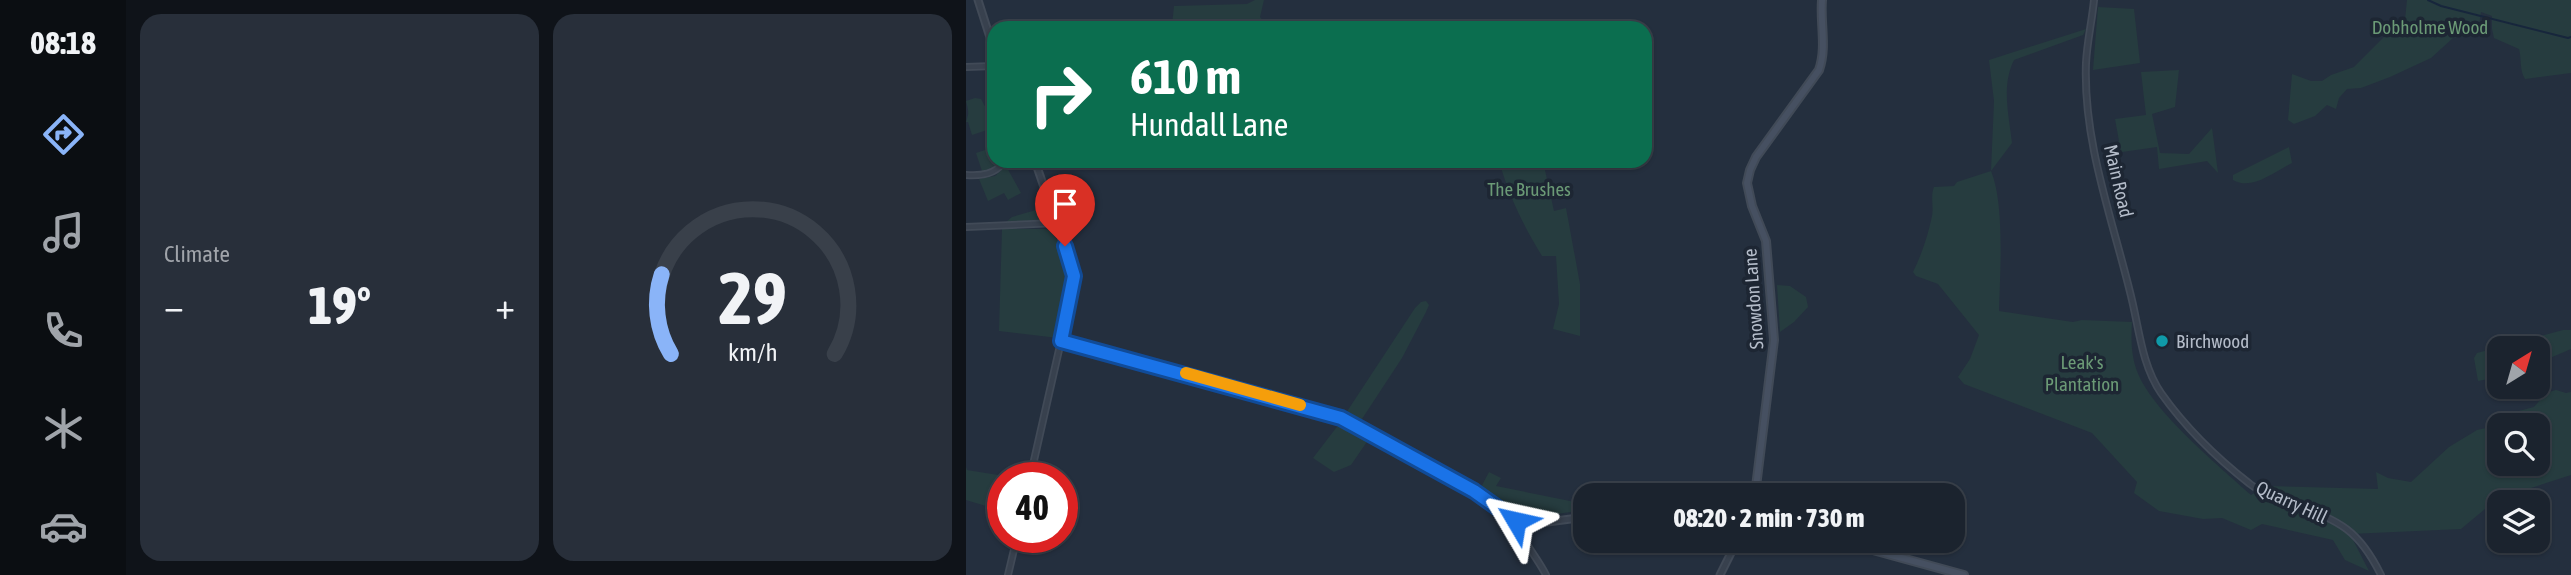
<!DOCTYPE html>
<html lang="en">
<head>
<meta charset="utf-8">
<style>
	body { margin:0; font-family:"Asap Condensed",sans-serif; background:#282f3a; color:#f1f3f6; height:100vh; display:flex; flex-direction:column; font-size:26px; white-space:nowrap }
	* { box-sizing:border-box; margin:0 }
	p { font-size:23px; color:#a0a4aa }
	.icon { flex:none; width:38px; height:38px; fill:none; stroke:currentColor; stroke-width:2; stroke-linecap:round; stroke-linejoin:round }
	.map { position:relative; flex:1; overflow:hidden }
	.panel { display:flex; flex-direction:column; gap:14px; padding:14px; background:#0f1319; width:840px }
	.panel>* { flex:none }
	.guide { position:absolute; left:21px; top:21px; width:665px; height:147px; border-radius:21px; box-shadow:0 2px 5px #0004,0 0 0 2px #39404a; background:#0b6e4f; color:#fff; overflow:hidden }
	.needle { width:46px; rotate:37deg }
	.tools { position:absolute; left:1521px; top:336px; display:grid; gap:14px }
	.tools a { display:grid; place-items:center; width:63px; height:63px; border-radius:14px; background:#1b232e; box-shadow:0 2px 5px #0004,0 0 0 2px #39404a; font-size:35px }
	.speed { position:absolute; left:21px; top:462px; display:flex; gap:14px; font-size:35px; font-weight:700; text-align:center }
	.speed>* { display:grid; place-content:center; width:91px; height:91px; border-radius:50%; background:#1b232e; box-shadow:0 2px 5px #0004,0 0 0 2px #39404a; line-height:1 }
	.speed .limit { border:10px solid #d22; background:#fff; color:#111 }
	.pin { position:absolute; display:grid; place-items:center; width:60px; height:60px; color:#fff; margin:-72px -30px; border-radius:50% 50% 50% 0; rotate:-45deg; box-shadow:0 0 7px #0007 }
	.pin .icon { rotate:45deg }
	.me { position:absolute; width:77px; margin:-38px; rotate:306deg; stroke-linejoin:round; filter:drop-shadow(0 0 5px #0008) }
	.turn { display:flex; align-items:center; gap:24px; height:147px; padding:0 28px; font-size:32px }
	.turn .icon { width:91px; height:91px; stroke-width:2.5 }
	.turn b { display:block; font-size:49px; line-height:60px }
	.big { font-size:52px; font-weight:800; line-height:1.1 }
	.panel .widget { flex:1; display:flex; flex-direction:column; justify-content:center; gap:10px; min-width:0; padding:0 24px; border-radius:21px; background:#282f3a }
	.panel .dial { align-items:center; gap:0 }
	.dial svg { height:182px; overflow:visible; fill:none; stroke:#39404a; stroke-width:7; stroke-linecap:round; text-anchor:middle }
	.dial text { fill:#f1f3f6; stroke:none }
	.heat { display:flex; justify-content:space-between; align-items:center; font-size:38px; direction:ltr }
	.panel .tiles { flex:1; display:grid; gap:14px; grid-template-columns:repeat(2,1fr) }
	.trip { position:absolute; left:607px; top:483px; width:392px; height:70px; border-radius:21px; background:#1b232e; box-shadow:0 2px 5px #0004,0 0 0 2px #39404a; font-weight:800; line-height:70px; text-align:center }
	main { display:flex; flex:1; min-height:0 }
	.dock { display:flex; flex-direction:column; width:126px; justify-content:space-around; align-items:center; background:#0b0e12; color:#a0a4aa }
	.dock .icon { width:49px; height:49px }
	.dock .current { color:#8ab4f8 }
	.dock b { font-size:32px; color:#f1f3f6 }
	.map>svg:first-child { display:block }
	.green { fill:#263c3f }
	.lines { fill:none; stroke-linecap:round; stroke-linejoin:round }
	.stream { stroke:#17263c; stroke-width:2 }
	.minor-casing { stroke:#414a57; stroke-width:8 }
	.tertiary-casing { stroke:#414a57; stroke-width:9 }
	.secondary-casing { stroke:#414a57; stroke-width:10 }
	.minor { stroke:#38414e; stroke-width:4.5 }
	.tertiary { stroke:#38414e; stroke-width:5 }
	.secondary { stroke:#465061; stroke-width:6 }
	.route-casing { stroke:#114b97; stroke-width:18 }
	.route { stroke:#1a73e8; stroke-width:12 }
	.slow { stroke:#f59e0b; stroke-width:12 }
	.culture-dot { fill:#0f9aa8; stroke:#1d2633; stroke-width:2.5 }
	.labels { text-anchor:middle; dominant-baseline:central; stroke-width:7; stroke-linejoin:round; paint-order:stroke }
	.park-label { font-size:19px; fill:#6b9a76; stroke:#1d2633 }
	.street-label { font-size:19px; fill:#b4bcc9; stroke:#1d2633 }
	.poi-label { font-size:19px; fill:#b4bcc9; stroke:#1d2633; text-anchor:start }
</style>
</head>
<body>
<main>
<nav class="dock">
<b>08:18</b>
<svg class="icon current" aria-label="directions" viewBox="0 0 24 24"><path d="M12 3l9 9-9 9-9-9zM9 14v-3h6M13 9l2 2-2 2"/></svg>
<svg class="icon" aria-label="music" viewBox="0 0 24 24"><path d="M9 18V5l10-2v13"/><circle cx="6" cy="18" r="3"/><circle cx="16" cy="16" r="3"/></svg>
<svg class="icon" aria-label="phone" viewBox="0 0 24 24"><path d="M5 4h4l2 5-3 2q2 4 5 5l2-3 5 2v4C11 20 4 13 5 4z"/></svg>
<svg class="icon" aria-label="climate" viewBox="0 0 24 24"><path d="M12 3v18M4 7l16 10M4 17L20 7"/></svg>
<svg class="icon" aria-label="car" viewBox="0 0 24 24"><path d="M5 17H2v-5l4-1 3-4h7l3 4 3 1v5h-3M9 17h6M6 11h13"/><circle cx="7" cy="17" r="2"/><circle cx="17" cy="17" r="2"/></svg>
</nav>
<section class="panel">
<div class="tiles">
<div class="widget"><p>Climate</p>
<div class="heat"><a>−</a><b class="big">19°</b><a>+</a></div>
</div>
<div class="widget dial"><svg viewBox="0 0 100 80">
<path d="M14 69A42 42 0 1 1 86 69"/>
<path d="M14 69A42 42 0 0 1 10 34" stroke="#8ab4f8"/>
<text x="50" y="56" font-size="32" font-weight="700">29</text>
<text x="50" y="72" font-size="11">km/h</text>
</svg></div>
</div>
</section>
<div class="map">
<svg width="1605" height="575" viewBox="0 0 1605 575">
	<rect width="100%" height="100%" fill="#242f3e"/>
	<path class="green" d="M289 0H298L294 17 303 28H199L206 25 208 6 281 4Z
		M1441 0H1605V73L1559 79C1553 69 1556 60 1553 49L1528 38 1526 29V16L1515 12 1513 25 1506 35 1487 38 1465 58 1424 77 1395 88 1381 89 1373 98 1370 109 1361 105 1349 116 1328 124 1322 120 1326 74 1345 81H1356L1365 75 1388 67 1426 29 1439 20Z
		M1132 7 1168 9 1174 63 1127 70Z
		M1120 29 1117 35 1048 60C1035 86 1043 115 1046 143L1025 171C1039 205 1034 274 1033 311L1107 322 1116 320 1166 322C1165 339 1165 355 1171 371 1185 410 1253 466 1285 495L1301 486 1412 489 1410 472 1422 478 1445 482 1483 447 1511 430 1533 425V464H1572V425H1533L1541 414 1568 407 1580 393 1590 390 1600 393 1605 392V475L1531 499 1495 529 1384 534 1403 571 1379 560 1367 540 1296 524 1285 530 1256 518 1237 519 1193 511 1168 493 1171 482 1126 433 998 384 992 377 1004 359 1013 335 972 284 950 276 947 272C956 254 962 235 966 216 968 206 964 197 968 187L988 186 991 182 1025 171 1028 101 1023 60Z
		M1213 70 1209 107 1186 114 1194 153 1223 154 1246 128 1252 173 1241 161 1193 169 1191 147 1149 153V144L1153 141 1149 119 1180 115 1175 72Z
		M9 98 15 99 28 123V139L24 129 6 135 2 122H0C3 112 3 113 0 101Z
		M28 147V161H33L25 169 16 171 10 153Z
		M1323 147 1326 163C1308 172 1286 191 1267 180V175Z
		M533 161H577L588 211 600 208 614 284V336L587 329 593 304 590 256H576C557 225 543 196 533 161Z
		M40 166 55 193 42 200 38 193 22 201 13 179 29 176Z
		M75 191 83 214 80 220 40 222 46 217 77 208 79 205 73 194Z
		M36 229H80C92 234 104 264 104 277 104 296 96 319 92 338L33 331Z
		M811 285 824 286 840 297 842 307 828 322 814 332Z
		M460 301 463 305 460 312 436 358 394 422 434 443 432 446 407 433 385 465 368 472 347 458 370 428 382 417 378 416 449 308 455 302Z
		M1597 330H1605V349L1572 363V348H1533V370L1528 378 1512 381 1508 358 1511 353Z
		M0 467 1 470 32 475V489L20 506 0 500Z
		M523 472 535 478 530 486 619 504V510L569 517 552 515 514 489Z"/>
	<g class="lines">
		<path class="stream" d="M1462 0 1475 6 1602 38 1605 37"/>
		<g class="minor-casing">
			<path id="minor" d="M1128 0C1126 21 1121 42 1120 63 1117 141 1146 218 1164 292 1173 326 1175 364 1195 393 1219 427 1252 459 1284 484 1295 493 1310 498 1323 502 1371 521 1391 526 1415 575
				M0 67 28 66
				M0 175C14 176 30 175 38 161
				M0 227 91 223
				M64 478 95 341
				M550 521C555 540 571 557 580 575
				M42 575 51 537"/>
		</g>
		<g class="tertiary-casing">
			<path id="tertiary" d="M12 0 28 50
				M69 161 109 277 95 341 375 418 508 491 550 521 574 523 620 517
				M754 575 771 541"/>
		</g>
		<g class="secondary-casing">
			<path id="secondary" d="M789 495 808 340 800 241 786 206 781 183 784 170 790 157 853 70C861 47 854 24 856 0
				M874 541 998 575"/>
		</g>
		<use href="#minor" class="minor"/>
		<use href="#tertiary" class="tertiary"/>
		<use href="#secondary" class="secondary"/>
	</g>
	<g class="lines">
		<g class="route-casing">
			<path id="route" d="M99 246 108 276 95 341 375 418 508 491 550 521"/>
		</g>
		<use href="#route" class="route"/>
		<path class="slow" d="M220 373 334 405"/>
	</g>
	<circle class="culture-dot" cx="1196" cy="341" r="7"/>
	<g class="labels">
		<g class="park-label">
			<text x="1464" y="27">Dobholme Wood</text>
			<text x="563" y="189">The Brushes</text>
			<text x="1116" y="362">Leak's<tspan x="1116" dy="22">Plantation</tspan></text>
		</g>
		<g class="street-label">
			<text transform="translate(1153 181) rotate(77)">Main Road</text>
			<text transform="translate(787 299) rotate(-94)">Snowdon Lane</text>
			<text transform="translate(1326 502) rotate(25)">Quarry Hill</text>
		</g>
		<g class="poi-label">
			<text x="1210" y="341">Birchwood</text>
		</g>
	</g>
</svg>
<div class="tools">
<a><svg class="needle" viewBox="-14 -14 28 28"><path d="M0-13l5 13h-10z" fill="#e53935"/><path d="M0 13l5-13h-10z" fill="#a0a4aa"/></svg></a>
<a><svg class="icon" aria-label="search" viewBox="0 0 24 24"><circle cx="10" cy="10" r="6"/><path d="M15 15l6 6"/></svg></a>
<a><svg class="icon" aria-label="layers" viewBox="0 0 24 24"><path d="M12 4l9 5-9 5-9-5zM3 14l9 5 9-5"/></svg></a>
</div>
<div class="speed"><div class="limit">40</div></div>
<div class="pin" style="left:99px;top:246px;background:#d93025"><svg class="icon" aria-label="arrive" viewBox="0 0 24 24"><path d="M6 21V4h12l-3 4 3 4H6"/></svg></div>
<svg class="me" style="left:550px;top:521px" viewBox="-20 -20 40 40"><path d="M0-17L14 15 0 8-14 15z" fill="#1a73e8" stroke="#fff" stroke-width="4"/></svg>
<div class="trip">08:20 · 2 min · 730 m</div>
<div class="guide">
<div class="turn"><svg class="icon" aria-label="right" viewBox="0 0 24 24"><path d="M7 20v-9h11M14 6l5 5-5 5"/></svg><div><b>610 m</b>Hundall Lane</div></div>
</div>
</div>
</main>
</body>
</html>
